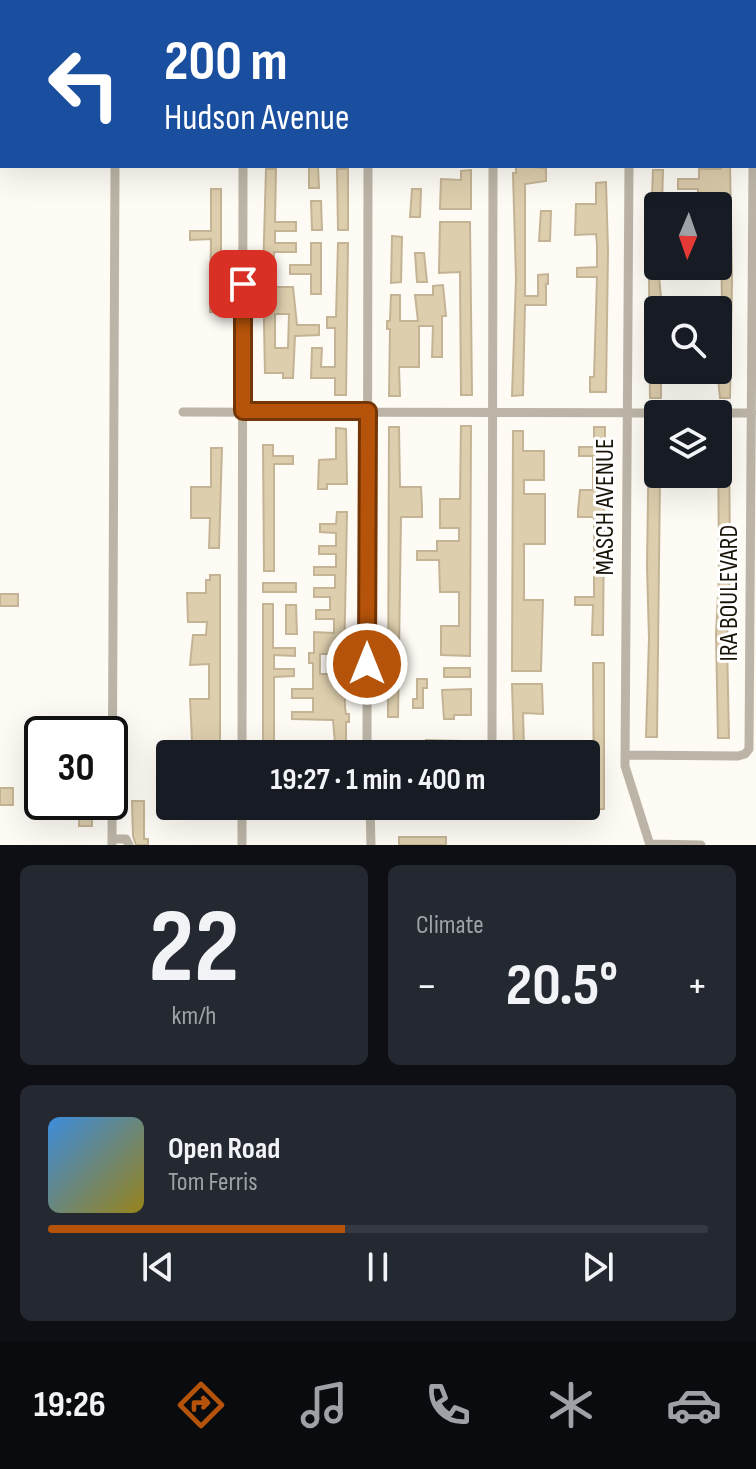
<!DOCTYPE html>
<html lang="en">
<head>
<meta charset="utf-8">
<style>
	body { margin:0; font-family:"Sofia Sans Condensed",sans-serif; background:#242831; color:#f1f3f6; height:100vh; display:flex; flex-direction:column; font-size:30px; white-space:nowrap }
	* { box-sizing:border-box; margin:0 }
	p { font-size:26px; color:#9ea1a6 }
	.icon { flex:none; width:44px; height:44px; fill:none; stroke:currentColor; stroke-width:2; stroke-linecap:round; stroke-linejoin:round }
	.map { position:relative; height:845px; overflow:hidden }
	.sheet { display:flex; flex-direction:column; gap:20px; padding:20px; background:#0d0f14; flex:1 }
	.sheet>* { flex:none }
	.guide { position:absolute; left:0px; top:0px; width:756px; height:168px; box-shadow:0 8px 32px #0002; background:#1a4fa0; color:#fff; overflow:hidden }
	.needle { width:52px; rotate:182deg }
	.tools { position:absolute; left:644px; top:192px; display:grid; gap:16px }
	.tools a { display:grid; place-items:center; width:88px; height:88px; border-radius:8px; background:#171b24; box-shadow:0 8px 32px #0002; font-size:40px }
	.speed { position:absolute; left:24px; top:716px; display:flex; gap:16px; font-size:40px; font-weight:700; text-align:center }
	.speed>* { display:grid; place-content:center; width:104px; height:104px; border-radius:50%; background:#171b24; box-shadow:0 8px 32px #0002; line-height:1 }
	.speed .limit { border:4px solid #111; border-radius:12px; background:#fff; color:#111 }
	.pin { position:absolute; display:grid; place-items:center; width:68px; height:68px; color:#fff; margin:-34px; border-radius:16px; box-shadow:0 4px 12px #0006 }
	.me { position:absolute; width:88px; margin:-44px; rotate:0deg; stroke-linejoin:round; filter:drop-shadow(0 0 6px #0008) }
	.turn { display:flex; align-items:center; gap:28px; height:168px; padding:0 32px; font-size:36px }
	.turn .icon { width:104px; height:104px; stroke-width:2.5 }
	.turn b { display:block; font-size:56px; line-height:68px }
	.big { font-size:60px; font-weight:700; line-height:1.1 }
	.sheet .widget { flex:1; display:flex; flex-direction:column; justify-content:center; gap:12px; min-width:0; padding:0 28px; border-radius:12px; background:#242831 }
	.sheet .dial { align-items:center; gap:0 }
	.dial b { font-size:104px; line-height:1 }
	.song { display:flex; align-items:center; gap:24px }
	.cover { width:96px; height:96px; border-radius:12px; background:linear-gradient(135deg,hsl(210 70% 55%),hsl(50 70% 35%)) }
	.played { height:8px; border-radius:4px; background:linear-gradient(90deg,#b45309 45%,#363941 45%) }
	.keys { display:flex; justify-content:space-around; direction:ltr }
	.heat { display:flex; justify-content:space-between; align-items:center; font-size:44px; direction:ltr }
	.sheet .tiles { flex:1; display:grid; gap:20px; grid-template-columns:1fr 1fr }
	.widget:last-child { grid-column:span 2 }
	.trip { position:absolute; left:156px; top:740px; width:444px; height:80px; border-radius:8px; background:#171b24; box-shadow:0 8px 32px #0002; font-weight:700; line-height:80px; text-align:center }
	.menu { display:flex; height:128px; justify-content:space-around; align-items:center; background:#090b0e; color:#9ea1a6 }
	.menu .icon { width:56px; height:56px }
	.menu .current { color:#b45309 }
	.menu b { font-size:36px; color:#f1f3f6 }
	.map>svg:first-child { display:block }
	.green { fill:#e2c68b }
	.building { fill:#ddcead; stroke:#c4b495; stroke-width:2; fill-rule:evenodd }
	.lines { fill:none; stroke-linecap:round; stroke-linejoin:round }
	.minor { stroke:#bcb5a7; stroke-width:9 }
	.route-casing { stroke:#753606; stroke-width:20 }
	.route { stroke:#b45309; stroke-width:14 }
	.labels { text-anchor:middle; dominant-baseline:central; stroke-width:6; stroke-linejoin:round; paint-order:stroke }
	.street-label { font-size:26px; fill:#191308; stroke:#fff }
</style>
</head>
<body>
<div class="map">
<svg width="756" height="845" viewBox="0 0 756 845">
	<rect width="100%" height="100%" fill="#fefaf4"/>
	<path class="green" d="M529 0H750L529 2Z"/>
	<path class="building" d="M309 166H318L319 188H309Z
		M516 166 546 168V181L525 184V296H538V275L548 274V284H546V305H525L523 395 512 396 516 279 513 173H516Z
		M721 166H730L732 279 730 398H720L718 379 722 300 720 200H698V189H678V179H699V169H721Z
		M266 169H276L275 222H296V231H275V243H296V252H274V287H293L297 325H319V335L295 336 293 378H283V373H265L263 274ZM275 314H289L288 348H275Z
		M337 169H348V230H338Z
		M471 170V209H440L441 179 461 180V171Z
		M653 170H663L662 206H658V266L661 297V310H658V370H661V398H650L649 276Z
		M606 182 608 251 606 392H590V377H594L597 277H577V268L597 267V244L596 234 575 235 576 204H596V183Z
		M211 189H221V313L210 312 211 239 190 240V231H211Z
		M412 189H421L420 217H410Z
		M311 201H321L322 230H312Z
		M541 211H551L550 241H539Z
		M440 222H470L472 395H461L460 272 439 273Z
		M392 236 402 237 401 282 391 283Z
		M311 243H321V294H311V274H290V265H311Z
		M338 243H348L346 395H335V378H311L312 348H322L321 367H335V328H327V317H336Z
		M415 253H424L427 282H417Z
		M443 285 446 316H442V357H432L433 326H419V367H399L400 396H389L390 329H387V321H390L391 295H400V321H418L415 295H433V286Z
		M461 426H471L470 656 441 655V626H459V592H440L439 560H417V551H437V541H459V528H440V499H460Z
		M389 427H399L400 487H421L422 508V517H401L398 717H388Z
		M594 427H605L603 635H592L593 605H575V597H594V517H578V511L580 490H593V456H579V447H594Z
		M649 427H658V474H660L657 737H646L649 638 647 567Z
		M336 428 346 429 347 484H327V489H318L319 460 336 459Z
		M718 428H729L730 571 727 640 729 738H718L716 634 719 576Z
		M513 431H523V451H544V480H524V494H545V544H524V600H543L541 671H512Z
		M263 445H273V456H293V464H274V571H264Z
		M211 448H222L219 548H209L210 518H191V487H211Z
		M337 512H347L344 665 345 707 346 714H349V722H346V754H336L333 720 292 719V712H313V698H292V689H313V663H309V653H314V632L334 633V619H316V610H330V597H314V588H335V575H314V567H336V554H319V546H336V533L320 532V524H336ZM320 654H334L335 674H320Z
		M210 575H220V754H209V751H188V741H192L190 699H209V664L190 665 193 635H206L207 622H188L187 593H206V580H210Z
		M263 583H296V592H263Z
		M0 594H18V606H0Z
		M263 604H273V648H295V656L274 655V669H294V676L274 677V754H263Z
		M286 605H296L297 634H286Z
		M593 663H604V809H594Z
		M444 668H470V677H444Z
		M417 679H427V688H423V708H413V699H417Z
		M512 684H542L543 714 523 713 524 748H514Z
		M471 689V715H454V719H444L442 690Z
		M426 740 461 741V751L426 750Z
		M0 788H13V805H0Z
		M132 801H144V839H148V845H136L133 836Z
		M80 802H92V826H79Z
		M399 837H446V845H399Z"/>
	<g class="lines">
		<path class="minor" d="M115 2V0
			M243 2V0
			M369 2V0
			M754 78 756 66
			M629 166 625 766 650 845
			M183 412 752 413
			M242 754 243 166
			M367 754 368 166
			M492 754 493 166
			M625 755 738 756 745 754 749 749 753 166
			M370 806 371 845
			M112 839H126L129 845
			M650 844 701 845
			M112 845 115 166
			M242 845V806"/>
	</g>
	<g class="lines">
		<g class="route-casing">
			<path id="route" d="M243 284V411H368L367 664"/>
		</g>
		<use href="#route" class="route"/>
	</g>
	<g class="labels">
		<g class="street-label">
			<text transform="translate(605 507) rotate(-90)">MASCH AVENUE</text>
			<text transform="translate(729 593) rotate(-90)">IRA BOULEVARD</text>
		</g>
	</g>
</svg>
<div class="tools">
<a><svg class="needle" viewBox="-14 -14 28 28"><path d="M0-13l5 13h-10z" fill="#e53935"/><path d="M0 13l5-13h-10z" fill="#9ea1a6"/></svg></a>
<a><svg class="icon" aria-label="search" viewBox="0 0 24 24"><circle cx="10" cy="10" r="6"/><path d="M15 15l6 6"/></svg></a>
<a><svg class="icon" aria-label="layers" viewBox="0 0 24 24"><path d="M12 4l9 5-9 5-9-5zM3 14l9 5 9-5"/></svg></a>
</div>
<div class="speed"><div class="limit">30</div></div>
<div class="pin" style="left:243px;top:284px;background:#d93025"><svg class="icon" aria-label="arrive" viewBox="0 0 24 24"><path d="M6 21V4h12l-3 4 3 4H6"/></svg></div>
<svg class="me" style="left:367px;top:664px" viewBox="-20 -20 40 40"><circle r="17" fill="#b45309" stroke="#fff" stroke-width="3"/><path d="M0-11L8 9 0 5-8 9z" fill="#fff"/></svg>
<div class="trip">19:27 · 1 min · 400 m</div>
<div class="guide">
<div class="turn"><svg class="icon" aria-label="left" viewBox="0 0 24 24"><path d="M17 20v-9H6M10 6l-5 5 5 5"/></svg><div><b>200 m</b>Hudson Avenue</div></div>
</div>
</div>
<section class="sheet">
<div class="tiles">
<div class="widget dial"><b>22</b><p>km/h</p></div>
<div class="widget"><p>Climate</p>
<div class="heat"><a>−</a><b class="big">20.5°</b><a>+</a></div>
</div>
<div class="widget">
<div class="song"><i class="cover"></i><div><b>Open Road</b><p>Tom Ferris</p></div></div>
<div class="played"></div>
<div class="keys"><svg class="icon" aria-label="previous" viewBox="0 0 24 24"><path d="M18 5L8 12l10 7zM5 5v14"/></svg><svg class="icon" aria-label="pause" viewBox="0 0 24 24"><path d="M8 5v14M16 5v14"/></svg><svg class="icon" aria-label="next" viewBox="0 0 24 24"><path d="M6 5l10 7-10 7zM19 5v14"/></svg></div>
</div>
</div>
</section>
<nav class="menu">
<b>19:26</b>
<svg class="icon current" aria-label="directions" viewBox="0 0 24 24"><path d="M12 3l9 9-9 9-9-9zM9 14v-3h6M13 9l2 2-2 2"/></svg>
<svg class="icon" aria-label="music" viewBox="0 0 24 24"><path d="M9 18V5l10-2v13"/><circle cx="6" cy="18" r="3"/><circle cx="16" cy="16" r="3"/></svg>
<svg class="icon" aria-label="phone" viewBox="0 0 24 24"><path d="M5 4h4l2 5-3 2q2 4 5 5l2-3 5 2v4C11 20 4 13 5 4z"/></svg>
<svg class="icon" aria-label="climate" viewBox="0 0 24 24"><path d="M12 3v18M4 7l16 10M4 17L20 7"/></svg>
<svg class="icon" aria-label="car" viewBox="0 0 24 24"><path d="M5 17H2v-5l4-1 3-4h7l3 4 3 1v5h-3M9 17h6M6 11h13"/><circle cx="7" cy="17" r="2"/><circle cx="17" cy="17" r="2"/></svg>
</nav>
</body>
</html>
